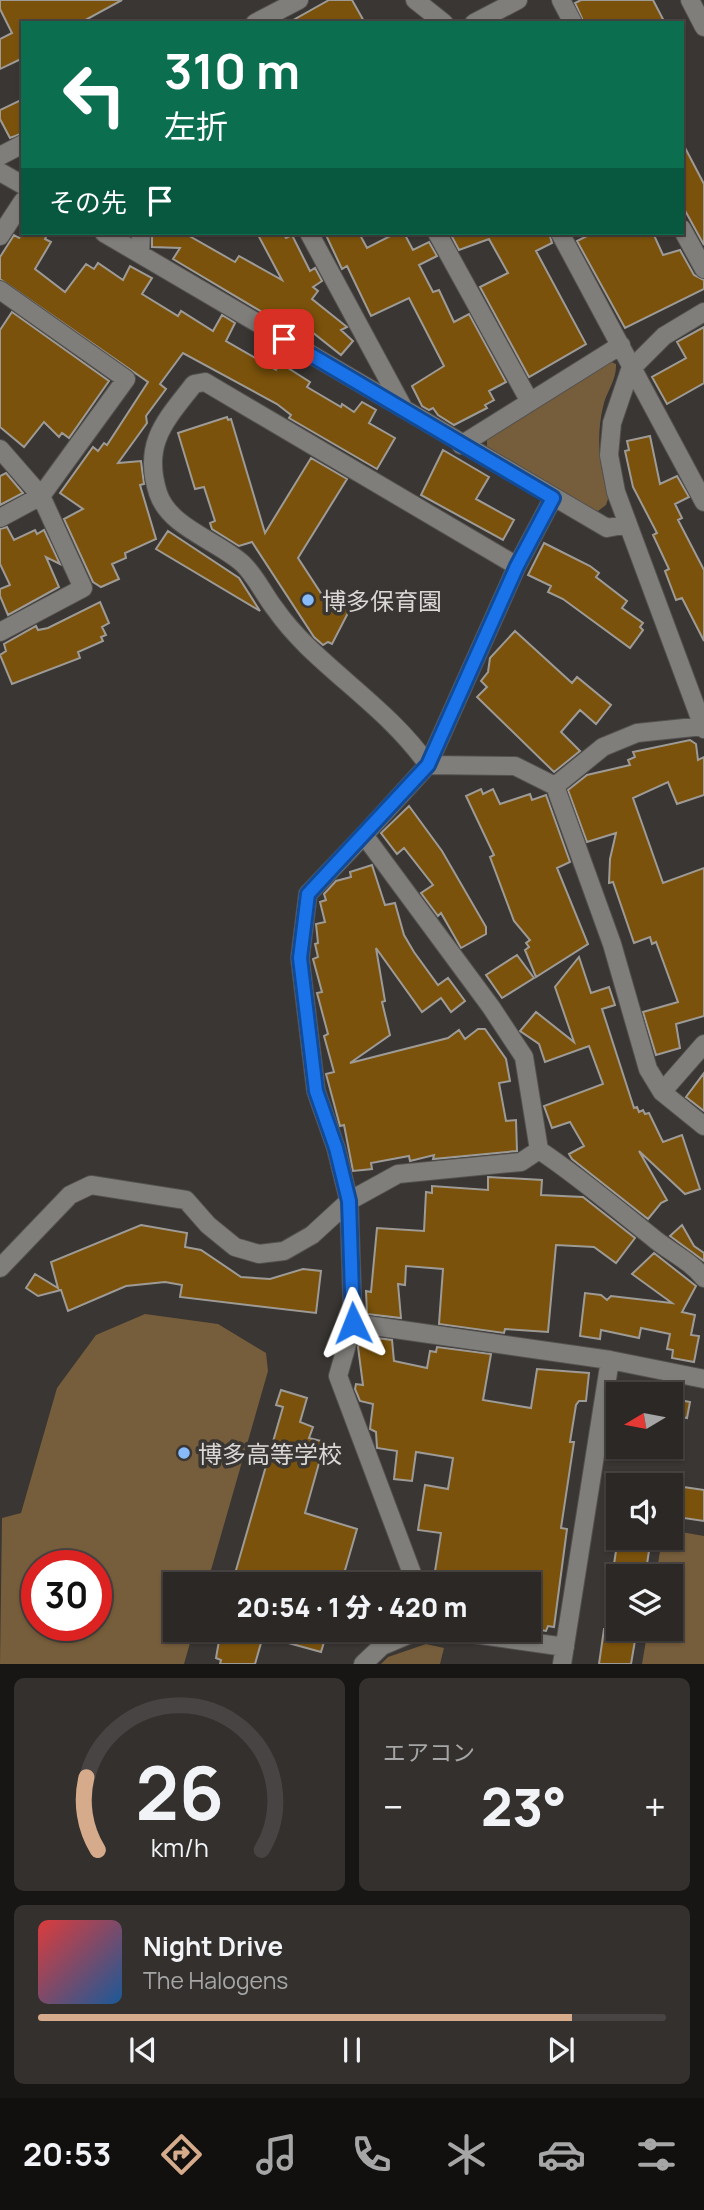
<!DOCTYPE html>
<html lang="ja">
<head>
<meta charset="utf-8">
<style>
	body { margin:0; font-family:Manrope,"Noto Sans JP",sans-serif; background:#33302e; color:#f1f3f6; height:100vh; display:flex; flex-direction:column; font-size:26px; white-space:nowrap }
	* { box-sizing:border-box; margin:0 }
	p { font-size:23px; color:#a6a6a7 }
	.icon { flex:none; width:38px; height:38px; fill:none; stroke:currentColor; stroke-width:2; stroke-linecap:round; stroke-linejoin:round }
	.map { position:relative; height:1664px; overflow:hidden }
	.side { display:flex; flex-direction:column; gap:14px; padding:14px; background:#181615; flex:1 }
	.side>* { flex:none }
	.banner { position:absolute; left:21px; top:21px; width:663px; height:214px; border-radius:0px; box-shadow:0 2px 5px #0004,0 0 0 2px #474443; background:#0b6e4f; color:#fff; overflow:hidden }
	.needle { width:46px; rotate:260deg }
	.fabs { position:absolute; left:606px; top:1382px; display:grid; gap:14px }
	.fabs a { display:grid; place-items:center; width:77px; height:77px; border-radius:0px; background:#2b2826; box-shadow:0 2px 5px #0004,0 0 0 2px #474443; font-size:35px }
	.speed { position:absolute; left:21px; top:1550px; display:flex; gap:14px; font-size:35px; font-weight:700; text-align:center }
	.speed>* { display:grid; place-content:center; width:91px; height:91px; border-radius:50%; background:#2b2826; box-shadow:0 2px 5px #0004,0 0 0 2px #474443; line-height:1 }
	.speed .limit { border:10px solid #d22; background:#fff; color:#111 }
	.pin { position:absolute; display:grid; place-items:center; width:60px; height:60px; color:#fff; margin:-30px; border-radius:14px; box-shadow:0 4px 10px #0006 }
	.me { position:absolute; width:77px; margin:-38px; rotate:358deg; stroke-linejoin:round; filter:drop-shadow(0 0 5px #0008) }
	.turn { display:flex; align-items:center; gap:24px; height:147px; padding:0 28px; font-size:32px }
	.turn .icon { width:91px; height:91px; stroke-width:2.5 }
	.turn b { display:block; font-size:49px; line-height:60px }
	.then { display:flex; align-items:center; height:66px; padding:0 28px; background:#0003; gap:14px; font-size:26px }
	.big { font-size:52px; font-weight:800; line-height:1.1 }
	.side .tile { flex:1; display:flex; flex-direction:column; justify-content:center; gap:10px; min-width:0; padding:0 24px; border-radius:10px; background:#33302e }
	.side .dial { align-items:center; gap:0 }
	.dial svg { height:182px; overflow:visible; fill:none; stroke:#474443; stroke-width:7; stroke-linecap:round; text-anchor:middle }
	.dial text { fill:#f1f3f6; stroke:none }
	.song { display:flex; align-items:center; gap:21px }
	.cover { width:84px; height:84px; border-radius:10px; background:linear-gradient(135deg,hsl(0 70% 55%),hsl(210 70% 35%)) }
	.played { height:7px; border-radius:4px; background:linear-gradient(90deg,#d6ab8b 85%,#474443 85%) }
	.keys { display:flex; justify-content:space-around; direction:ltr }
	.heat { display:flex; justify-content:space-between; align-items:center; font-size:38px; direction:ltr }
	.side .tiles { flex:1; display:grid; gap:14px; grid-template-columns:1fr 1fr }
	.tile:last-child { grid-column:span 2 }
	.trip { position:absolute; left:163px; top:1572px; width:378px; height:70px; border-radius:0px; background:#2b2826; box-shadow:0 2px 5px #0004,0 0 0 2px #474443; font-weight:800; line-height:70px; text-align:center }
	.tab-bar { display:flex; height:112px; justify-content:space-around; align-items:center; background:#11100f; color:#a6a6a7 }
	.tab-bar .icon { width:49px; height:49px }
	.tab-bar .active { color:#d6ab8b }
	.tab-bar b { font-size:32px; color:#f1f3f6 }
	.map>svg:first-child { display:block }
	.park { fill:#765d3b; fill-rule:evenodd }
	.building { fill:#7a520b; stroke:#9e9b97; stroke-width:2 }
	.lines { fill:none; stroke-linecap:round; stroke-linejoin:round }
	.minor-casing { stroke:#545250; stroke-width:20 }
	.minor { stroke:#807e7a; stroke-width:18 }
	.route-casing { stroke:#114b97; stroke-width:18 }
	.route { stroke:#1a73e8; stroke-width:12 }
	.poi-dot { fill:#87bbfc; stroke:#393633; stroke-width:2.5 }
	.labels { text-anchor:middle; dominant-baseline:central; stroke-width:7; stroke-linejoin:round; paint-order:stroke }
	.poi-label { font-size:24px; fill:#dad8d7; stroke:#393633; text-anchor:start }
</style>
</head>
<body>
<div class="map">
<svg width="704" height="1664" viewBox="0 0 704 1664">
	<rect width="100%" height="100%" fill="#393633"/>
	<path class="park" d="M609 361 616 364C617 380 606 392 603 407 596 435 599 470 609 496L606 505 598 511 579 505 487 447V436Z
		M145 1314 218 1324 266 1353 268 1371 207 1584H175V1629H194L184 1664H0L2 1518 21 1513 57 1388 96 1335ZM37 1566H96V1626H37Z
		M670 1530 704 1536V1664H642L648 1629H670V1577H656L662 1538H670Z
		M426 1644 444 1648 440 1664H381L388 1657Z"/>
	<path class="building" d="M0 0H122L80 23H23V58L0 69V39L12 33 0 9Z
		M329 0H352L365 23H288Z
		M581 0H653L665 23H584L575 3Z
		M23 99V133L10 138 0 119V110Z
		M682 142 704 184V245L682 205Z
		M22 233H48L45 239 51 242 35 269 65 292 86 264 94 269 98 263 123 280 130 266 152 278 142 294 178 316 181 311 213 331 222 315 235 323 226 341 276 370 280 363 310 382 307 387 341 407 342 404 354 412 362 402 376 410 369 423 395 438 377 469 289 418 291 415 277 404 183 353 160 384 166 389 146 416 147 423 118 463 141 461 144 484 140 485 156 539 125 553 126 558 112 564 119 579 101 587 93 582 64 519 83 509 60 493 93 447 98 451 104 443 107 445 148 382 0 279V257L14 235 19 238Z
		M152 233H184L235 262 239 256 282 280 257 233H283L286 238 292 235 310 271 315 268 322 281 313 287 318 291 312 299 347 327 341 330 353 341 341 355 302 324 297 332 279 318 277 321 173 259 180 248 152 247Z
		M325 233H359L367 248 396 233H404L413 250 429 242 437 256 419 265 433 292 439 290 454 322 469 314 506 382 489 391 494 400 485 405 487 408 454 425 438 415 433 408 429 410 422 406 412 386 444 366 409 298 371 316 347 266 342 269Z
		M450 233H549L552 243 536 251 586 344 529 377 480 287 508 273 489 239 459 250Z
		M593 233H653L663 255 680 250 694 275 704 280V289L625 328 577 241Z
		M12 312 109 381 69 438 62 433 59 437 44 422 24 447 0 427V330Z
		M704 327V383L667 404 652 377 686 358 677 342Z
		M227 417 228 420 231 419 265 533 311 458 347 479 298 558 328 604 335 599 350 609 332 644 328 642 323 645 314 637 252 542 239 546 212 529 210 523 215 521 204 487 195 489 178 433Z
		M650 436 660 484 677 476 689 497 675 504 682 518 678 520 704 570V641L682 598 676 600 665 571 669 569 653 535 657 533 633 487 625 451 629 450 627 441Z
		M443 450 489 477 476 499 514 520 503 540 421 495Z
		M6 473 23 493 0 505V476Z
		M7 527 14 540 35 530 37 534 44 530 60 564 46 557 59 587 8 615 0 596V589L10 585 0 564V529Z
		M168 531 239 578 260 611 156 549Z
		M544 543 590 566 599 573 596 577 627 601 622 608 643 623 640 627 643 630 630 648 563 599 548 592 551 586 528 575Z
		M100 602 109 623 102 627 106 635 101 637 103 641 78 652 80 658 12 684 0 655 6 651 4 644 36 626 38 630 48 628Z
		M515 631 572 683 577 677 611 705 596 724 580 710 561 732 580 751 554 772 477 697 487 687 481 681 488 672 490 658Z
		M690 740 696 744 698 760 704 757V795L677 804 668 782 633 798 663 883 704 868V1016L676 1024 680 1048 656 1055 643 1012 678 1002 656 942 652 944 650 937 634 943 613 882 609 883 610 859 616 833 587 842 568 790 587 775 630 765 628 760 635 757 633 752Z
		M481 789 483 794 493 789 500 804 530 794 532 800 546 795 570 862 557 868 588 944 536 977 525 950 529 947 526 943 530 940 514 921 490 857 494 855 466 796Z
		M409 806 442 851 486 927V934L461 948 441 913 438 916 421 893 433 885 404 848 397 854 381 833Z
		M372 865 385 905 395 903 404 935 414 952 438 985 448 978 465 1001 451 1012 441 998 422 1012 376 948 385 1001 382 1002 390 1035 350 1063 448 1038 459 1030 465 1039 478 1029H485L506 1059 510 1081 499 1083 506 1121 516 1120 517 1151 433 1159 434 1155 410 1161 409 1156 371 1163 372 1169 353 1171 344 1125 340 1126 326 1074 334 1072 324 1036 328 1034 317 993 322 992 313 959 318 957 315 944 318 943 316 924 325 922 320 902 326 900 324 894 336 881 351 877 350 872Z
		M517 955 534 978 502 998 486 975Z
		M579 957 591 993 609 987 615 1005 602 1009 634 1108 637 1107 639 1112 643 1110 645 1114 649 1113 663 1142 682 1135 700 1189 685 1194 639 1151 667 1200 661 1203 648 1219 572 1159 569 1154 584 1146 570 1122 552 1128 544 1106 603 1084 589 1046 545 1062 539 1044 520 1031 536 1012 574 1042 555 987Z
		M704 1073V1111L686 1097Z
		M488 1177 542 1180 541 1195 583 1197 635 1238 616 1263 594 1247 556 1245 548 1332 505 1329 504 1333 439 1324 443 1269 406 1266 405 1285 398 1284 401 1318 367 1314 366 1291 371 1292 377 1228 424 1231 426 1192 432 1193V1186L488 1190Z
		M141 1225 187 1233 185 1247 201 1250 241 1277 270 1279 303 1269 321 1271 316 1313 180 1297 182 1285 165 1282 126 1286 68 1311 61 1290 38 1296 26 1288 35 1274 58 1288 51 1262Z
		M682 1225 694 1246 704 1253V1261L670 1236Z
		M654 1253 696 1286 682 1312 695 1315 691 1335 699 1336 694 1362 672 1358 673 1350 667 1349 670 1334 641 1328 639 1338 601 1330 600 1339 580 1336 585 1293 601 1295 607 1300 611 1296 672 1303 632 1274Z
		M369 1337 392 1340 394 1361 427 1368 430 1351 436 1352 437 1347 491 1354 483 1400 531 1408 537 1369 589 1373 586 1401H579L576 1405 570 1442H574L561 1528 567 1529 554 1627 548 1626 546 1631 528 1628V1584H433L441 1533 418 1530 425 1485 448 1489 453 1458 416 1452 412 1481 394 1479 397 1451 377 1448 376 1432 370 1429 373 1404 360 1401 355 1389 356 1384 363 1385 358 1347 359 1344 370 1342Z
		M281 1390 307 1398 300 1422 313 1427 309 1438 325 1442 305 1513 357 1529 341 1584H232L283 1407 276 1405Z
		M670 1398 690 1402 687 1418 670 1415Z
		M670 1485 704 1490V1521L670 1516Z
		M618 1538H651L645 1577H612Z
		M221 1629H328L321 1652 263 1636 255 1664H220L221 1660 216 1658Z
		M604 1629H637L631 1664H599Z"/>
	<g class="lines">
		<g class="minor-casing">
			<path id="minor" d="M415 0 444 23
				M561 0 573 23
				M690 0 704 27
				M255 23 299 0
				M474 23 518 0
				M0 156 23 144
				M0 172 23 185
				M682 229 704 269
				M104 233 607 528 628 524
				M309 233 404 409
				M437 233 530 402
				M560 233 704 502
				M0 236 23 201
				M140 254 141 233
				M0 290 126 379 41 496 83 588 0 632
				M704 312 664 336 630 370 612 423 609 455 616 492 704 729
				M461 445 621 345
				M0 449 41 496 0 518
				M428 765C395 718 348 686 307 646 296 635 285 623 276 610 264 595 256 576 242 563 216 540 169 527 158 493 142 443 166 420 194 384L205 382 517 566
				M428 765 515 766 555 786 612 944 648 1069 662 1092 704 1126
				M555 786 603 747 637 733 704 726
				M364 835 428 765 517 566 553 498
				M662 1092 704 1044
				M0 1268 70 1195 91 1185 186 1200 208 1225 235 1247 259 1254 284 1251 312 1235 349 1201 398 1174 521 1162 539 1150
				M704 1278C690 1261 674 1254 657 1241 618 1210 581 1178 539 1150L524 1057 491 1007 364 835 308 894 300 958 316 1091 336 1148 349 1201 353 1323 610 1360 704 1379
				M353 1323 338 1376 416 1584
				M439 1629 565 1647
				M363 1664 382 1646 422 1629
				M562 1664 610 1360"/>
		</g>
		<use href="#minor" class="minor"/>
	</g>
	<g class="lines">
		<g class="route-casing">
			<path id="route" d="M284 339 553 498 517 566 428 765 308 894 300 958 316 1091 336 1148 349 1201 353 1323"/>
		</g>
		<use href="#route" class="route"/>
	</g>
	<g class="poi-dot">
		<circle cx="308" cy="600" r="7"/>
		<circle cx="184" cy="1453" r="7"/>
	</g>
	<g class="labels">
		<g class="poi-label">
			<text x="322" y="600">博多保育園</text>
			<text x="198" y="1453">博多高等学校</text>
		</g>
	</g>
</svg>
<div class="fabs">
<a><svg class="needle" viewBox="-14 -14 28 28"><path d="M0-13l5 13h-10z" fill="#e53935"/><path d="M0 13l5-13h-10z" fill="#a6a6a7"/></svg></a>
<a><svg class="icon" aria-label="sound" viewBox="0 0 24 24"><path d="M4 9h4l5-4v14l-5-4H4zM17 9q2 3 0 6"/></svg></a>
<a><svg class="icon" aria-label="layers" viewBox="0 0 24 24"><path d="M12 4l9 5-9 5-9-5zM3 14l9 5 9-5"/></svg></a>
</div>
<div class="speed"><div class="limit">30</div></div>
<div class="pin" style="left:284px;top:339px;background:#d93025"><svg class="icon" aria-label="arrive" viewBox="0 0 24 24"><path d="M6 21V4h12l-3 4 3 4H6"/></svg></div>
<svg class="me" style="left:353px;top:1323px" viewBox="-20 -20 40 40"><path d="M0-17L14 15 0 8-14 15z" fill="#1a73e8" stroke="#fff" stroke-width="4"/></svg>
<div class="trip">20:54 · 1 分 · 420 m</div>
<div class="banner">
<div class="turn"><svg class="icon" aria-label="left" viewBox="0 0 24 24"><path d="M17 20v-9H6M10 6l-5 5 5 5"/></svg><div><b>310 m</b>左折</div></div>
<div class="then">その先<svg class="icon" aria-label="arrive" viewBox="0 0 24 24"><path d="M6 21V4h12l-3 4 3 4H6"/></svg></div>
</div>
</div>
<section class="side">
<div class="tiles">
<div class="tile dial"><svg viewBox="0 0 100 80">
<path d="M14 69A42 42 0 1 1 86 69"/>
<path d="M14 69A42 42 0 0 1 9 37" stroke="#d6ab8b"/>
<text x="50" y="56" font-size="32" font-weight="700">26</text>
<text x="50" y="72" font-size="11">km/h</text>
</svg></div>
<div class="tile"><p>エアコン</p>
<div class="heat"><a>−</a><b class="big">23°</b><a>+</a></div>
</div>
<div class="tile">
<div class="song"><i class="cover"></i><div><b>Night Drive</b><p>The Halogens</p></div></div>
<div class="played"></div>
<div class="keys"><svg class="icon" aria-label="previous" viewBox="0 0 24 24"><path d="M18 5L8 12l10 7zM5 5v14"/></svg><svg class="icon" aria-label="pause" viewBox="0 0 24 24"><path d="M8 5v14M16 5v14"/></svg><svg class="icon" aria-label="next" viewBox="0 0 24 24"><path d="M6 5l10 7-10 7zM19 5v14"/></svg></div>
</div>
</div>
</section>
<nav class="tab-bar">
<b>20:53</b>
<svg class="icon active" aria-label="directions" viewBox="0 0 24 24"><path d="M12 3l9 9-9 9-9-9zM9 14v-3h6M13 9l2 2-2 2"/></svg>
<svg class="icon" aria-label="music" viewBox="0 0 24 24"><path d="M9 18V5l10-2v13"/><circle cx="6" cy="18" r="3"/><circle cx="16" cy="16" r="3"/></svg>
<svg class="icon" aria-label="phone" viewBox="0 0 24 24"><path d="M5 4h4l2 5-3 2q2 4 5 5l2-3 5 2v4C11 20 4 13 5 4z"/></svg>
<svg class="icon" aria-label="climate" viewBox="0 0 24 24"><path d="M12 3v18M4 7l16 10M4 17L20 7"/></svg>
<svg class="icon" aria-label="car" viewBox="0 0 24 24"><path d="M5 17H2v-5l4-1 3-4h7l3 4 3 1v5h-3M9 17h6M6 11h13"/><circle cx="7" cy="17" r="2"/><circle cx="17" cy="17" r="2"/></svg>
<svg class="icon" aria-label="filters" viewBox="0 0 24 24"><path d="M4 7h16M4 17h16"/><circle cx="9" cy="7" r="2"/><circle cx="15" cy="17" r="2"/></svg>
</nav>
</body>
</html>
